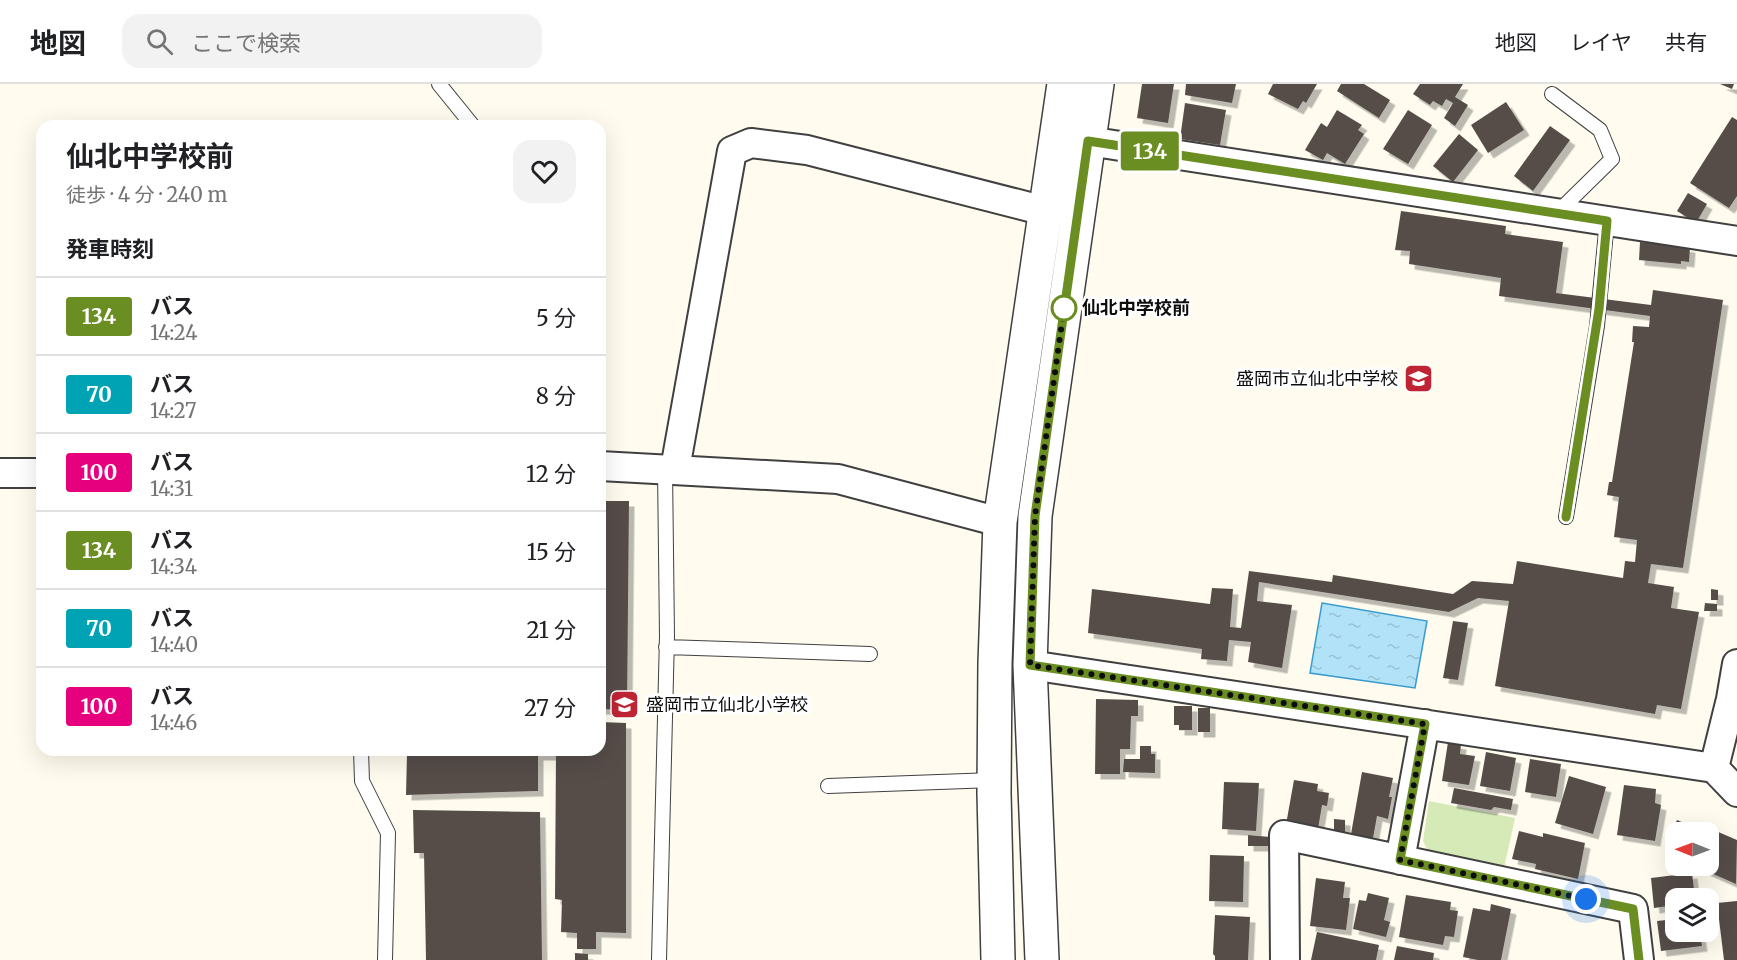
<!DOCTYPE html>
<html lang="ja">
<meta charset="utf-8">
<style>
:root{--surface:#fff;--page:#f2f2f2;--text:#202124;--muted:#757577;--line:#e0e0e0}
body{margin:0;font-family:Merriweather,"Noto Sans JP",serif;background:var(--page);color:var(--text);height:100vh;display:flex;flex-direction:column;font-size:22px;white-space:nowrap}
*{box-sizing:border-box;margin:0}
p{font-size:20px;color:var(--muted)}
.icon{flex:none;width:33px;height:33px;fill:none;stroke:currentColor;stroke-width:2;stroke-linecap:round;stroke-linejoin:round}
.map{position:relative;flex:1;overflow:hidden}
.sheet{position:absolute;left:36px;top:36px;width:570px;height:636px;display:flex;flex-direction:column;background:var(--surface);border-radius:18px;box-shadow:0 6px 24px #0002}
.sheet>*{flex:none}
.badge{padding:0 12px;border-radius:4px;font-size:21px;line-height:39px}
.needle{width:39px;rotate:271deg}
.buttons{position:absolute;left:1665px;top:738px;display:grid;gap:12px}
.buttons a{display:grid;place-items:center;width:54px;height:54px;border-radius:12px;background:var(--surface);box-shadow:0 6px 24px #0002;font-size:30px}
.you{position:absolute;width:30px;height:30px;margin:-15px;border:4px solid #fff;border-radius:50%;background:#1a73e8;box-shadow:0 0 0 9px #1a73e833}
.map>.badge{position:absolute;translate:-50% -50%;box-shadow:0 0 0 3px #fff}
h2{padding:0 30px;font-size:22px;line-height:54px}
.round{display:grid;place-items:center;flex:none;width:63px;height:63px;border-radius:18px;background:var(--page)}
.head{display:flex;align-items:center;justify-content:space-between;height:102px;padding:0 30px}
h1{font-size:28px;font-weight:700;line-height:45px}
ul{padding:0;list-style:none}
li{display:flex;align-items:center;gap:18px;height:78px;padding:0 30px;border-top:2px solid var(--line)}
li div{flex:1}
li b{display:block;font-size:22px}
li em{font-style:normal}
li .badge{min-width:66px;font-weight:700;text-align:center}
header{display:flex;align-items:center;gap:36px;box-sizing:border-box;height:84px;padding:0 30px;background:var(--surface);border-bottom:2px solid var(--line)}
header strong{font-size:28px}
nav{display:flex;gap:33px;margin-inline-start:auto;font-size:21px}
.search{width:420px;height:54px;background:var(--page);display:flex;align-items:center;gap:15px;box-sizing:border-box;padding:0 21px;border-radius:18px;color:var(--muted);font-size:22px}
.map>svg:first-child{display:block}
</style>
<header>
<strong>地図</strong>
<div class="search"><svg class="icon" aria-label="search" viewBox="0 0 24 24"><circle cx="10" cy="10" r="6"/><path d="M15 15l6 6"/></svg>ここで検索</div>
<nav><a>地図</a><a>レイヤ</a><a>共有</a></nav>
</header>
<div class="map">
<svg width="1737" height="876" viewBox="0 0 1737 876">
<defs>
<pattern id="water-ripples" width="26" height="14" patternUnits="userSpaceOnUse" patternTransform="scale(1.5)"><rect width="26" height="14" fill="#b2e2f7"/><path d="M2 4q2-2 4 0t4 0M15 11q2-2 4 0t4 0" fill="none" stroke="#98c1d3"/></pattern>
<filter id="shadow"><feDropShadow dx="5.5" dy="5.5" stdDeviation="0" flood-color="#0004"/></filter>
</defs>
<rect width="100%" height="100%" fill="#fffbee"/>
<path fill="#d5eab7" d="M1429,717L1515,734L1504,784L1429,769L1423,757Z"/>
<path fill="url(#water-ripples)" stroke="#389ccf" stroke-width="1.5" d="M1322,519L1427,537L1415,604L1310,589Z"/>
<path fill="#564e4a" filter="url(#shadow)" d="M1142,0H1174L1168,39L1137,34Z
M1186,0H1236L1232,19L1185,11Z
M1273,0H1317L1306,19L1303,17L1298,25L1268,10Z
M1341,0H1364L1390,16L1379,34L1337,7Z
M1420,0H1463L1455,13L1468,21L1455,42L1444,34L1453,19L1446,15L1442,22L1433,17L1430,21L1413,10Z
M1720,0H1734L1732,5Z
M1506,18L1524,46L1488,69L1471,41Z
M1185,19L1226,26L1220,61L1180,55Z
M1337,26L1362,41L1358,46L1364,50L1345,80L1327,69L1323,76L1305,66L1321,39L1327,43Z
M1408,26L1432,41L1408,80L1383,65Z
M1732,33L1737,36V112L1729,124L1690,99Z
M1550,42L1570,56L1533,107L1514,92Z
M1459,50L1478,66L1453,98L1433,82Z
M1688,109L1707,120L1696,139L1677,127Z
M1401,127L1506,142L1505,150L1563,158L1556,209L1651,221L1653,206L1723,216L1683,484L1651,480L1648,499L1674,503L1671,524L1699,528L1681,625L1657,621L1655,630L1495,602L1509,517L1478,514L1449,528L1259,498L1257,517L1292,521L1282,584L1248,578L1251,558L1229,556L1227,577L1201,575L1202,565L1088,549L1092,505L1210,520L1212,504L1233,505L1230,543L1241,544L1249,487L1332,498L1333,491L1453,510L1472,497L1513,500L1517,477L1623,494L1625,477L1635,478L1637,456L1614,453L1619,413L1607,411L1609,398H1612L1634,258H1632L1633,242L1649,243L1650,232L1499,212L1501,194L1409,180L1410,167L1395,166Z
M1640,158L1690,163L1689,178L1681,177V180L1639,176Z
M600,417H629L627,626L600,625Z
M1711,505L1718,506V516H1711Z
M1705,519L1717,520V527H1704Z
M1453,537L1468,539L1458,596L1443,594Z
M1096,615L1138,616V632H1131L1130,665H1120V690H1095Z
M1174,622H1192V646H1179V641H1174Z
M1198,624H1210V648H1198Z
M600,638L626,639V849L596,848V865H577V849L561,848L562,816L555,815L556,666H600Z
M1448,658L1461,660L1460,670L1475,672L1469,701L1442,697Z
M1140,662H1151V670H1155V689L1123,688L1124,675H1140Z
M412,666H554V671H538V707L406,711L407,669L412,670Z
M1486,668L1516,674L1510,707L1480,702Z
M1530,675L1561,680L1556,713L1525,708Z
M1362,688L1393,694L1389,713H1392L1388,735L1377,732L1373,754L1351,750Z
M1569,692L1606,703L1593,750L1555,739Z
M1294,696L1318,700L1317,707L1329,709L1327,722L1322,721L1317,751L1285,746Z
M1224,698L1259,699L1256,747L1222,745Z
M1624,701L1656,705L1655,719L1661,721L1655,757L1617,751Z
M1454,704L1513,715L1511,726L1494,723L1491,726L1451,719Z
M413,726L540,728L542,876H426L424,769H414Z
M1334,735L1345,736V750H1334Z
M1677,736L1693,743L1695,738L1737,756L1736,800L1695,782H1708V748H1676V768L1665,764Z
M1519,747L1543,753V749L1585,759L1578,795L1535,785L1536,780L1512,775Z
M1248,751L1270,753L1269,762H1248Z
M1210,771L1244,772L1243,818L1209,817Z
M1692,789L1695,814H1676V821L1654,824L1651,794Z
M1316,794L1345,798L1343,814H1350L1346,846L1310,842Z
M1368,809L1389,814L1384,836L1390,838L1386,853L1353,845L1359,816L1366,817Z
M1406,811L1451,818L1450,826L1458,827L1454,853L1445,852L1443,861L1399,853Z
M1737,817V876H1724L1717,819Z
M1491,820L1511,825L1501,876H1478L1463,873L1473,824L1490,827Z
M1215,831L1250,833L1248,876H1215V872L1213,870Z
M1676,835V848H1700L1702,862L1661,867L1657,837Z
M1317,848L1379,861L1376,876H1311Z
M1397,862L1434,869L1433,876H1394Z
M575,869L588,870V876H575Z"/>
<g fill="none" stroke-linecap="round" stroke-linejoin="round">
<defs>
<path id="service" d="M439,0L473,42
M1552,10L1600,46L1612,75L1557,129
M1566,433L1597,242L1607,137
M666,563L870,570
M361,666L362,697L388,749L385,876
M828,702L994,696
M659,876L667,552L665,384"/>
<path id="minor" d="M1088,57L1737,157
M600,382L838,395L1000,438
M675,385L732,67L751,59L807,66L1045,127
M0,389H42
M1030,581L1714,684L1737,708
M1714,684L1731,615L1737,580
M1400,776L1425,640
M1285,876L1284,751L1633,825L1639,876"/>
<path id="tertiary" d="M998,876L994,709L995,579L1000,438L1064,0
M1042,876L1030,581L1035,432L1097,0"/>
</defs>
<use href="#service" stroke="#404040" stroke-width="16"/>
<use href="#minor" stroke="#404040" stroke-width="32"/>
<use href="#tertiary" stroke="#404040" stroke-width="36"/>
<use href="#service" stroke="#fff" stroke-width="14"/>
<use href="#minor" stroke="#fff" stroke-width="28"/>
<use href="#tertiary" stroke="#fff" stroke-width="33"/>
</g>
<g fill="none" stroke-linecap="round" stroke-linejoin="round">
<defs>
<path id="line" d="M1566,433L1599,225L1607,137L1088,57L1035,432L1030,581L1425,640L1400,776L1633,825L1639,876"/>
</defs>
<use href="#line" stroke="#fff" stroke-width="14"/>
<use href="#line" stroke="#6b8e23" stroke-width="9"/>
<path stroke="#0d0d0d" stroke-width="6" stroke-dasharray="0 10.8" d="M1064,224L1035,432L1030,581L1425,640L1400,776L1586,815"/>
</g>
<defs>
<symbol id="school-square" viewBox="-11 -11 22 22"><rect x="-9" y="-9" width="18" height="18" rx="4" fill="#bf2435" stroke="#fff"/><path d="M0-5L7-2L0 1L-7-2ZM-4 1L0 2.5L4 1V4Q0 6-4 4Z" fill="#fff"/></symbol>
</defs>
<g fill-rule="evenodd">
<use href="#school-square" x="1402" y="278" width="33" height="33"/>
<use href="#school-square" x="608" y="604" width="33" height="33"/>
</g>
<circle fill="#fff" stroke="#6b8e23" stroke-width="3" cx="1064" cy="224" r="12"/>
<g text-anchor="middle" stroke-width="6" stroke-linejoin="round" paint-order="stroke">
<g font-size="18" font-weight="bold" fill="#0d0d0d" stroke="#fff" text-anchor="start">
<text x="1082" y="230">仙北中学校前</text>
</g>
<g font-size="18" fill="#0d0d0d" stroke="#fff" text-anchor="end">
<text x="1398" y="301">盛岡市立仙北中学校</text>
<text x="646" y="627" text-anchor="start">盛岡市立仙北小学校</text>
</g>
</g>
</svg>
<div class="buttons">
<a><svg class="needle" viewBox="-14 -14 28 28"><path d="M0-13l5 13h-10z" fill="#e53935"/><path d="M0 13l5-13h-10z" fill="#757577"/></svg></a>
<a><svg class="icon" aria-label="layers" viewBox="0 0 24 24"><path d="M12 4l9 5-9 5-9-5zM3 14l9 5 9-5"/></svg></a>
</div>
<div class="you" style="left:1586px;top:815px"></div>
<b class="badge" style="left:1150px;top:67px;background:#6b8e23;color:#fff">134</b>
<section class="sheet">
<div class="head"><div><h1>仙北中学校前</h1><p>徒歩 · 4 分 · 240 m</p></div><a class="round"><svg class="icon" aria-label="heart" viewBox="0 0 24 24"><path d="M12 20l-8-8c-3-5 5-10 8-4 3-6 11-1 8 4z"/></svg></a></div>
<h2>発車時刻</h2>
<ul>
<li><span class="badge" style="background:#6b8e23;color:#fff">134</span><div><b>バス</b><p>14:24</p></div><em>5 分</em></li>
<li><span class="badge" style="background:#00a3b4;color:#fff">70</span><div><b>バス</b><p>14:27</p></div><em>8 分</em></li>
<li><span class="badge" style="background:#e6007e;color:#fff">100</span><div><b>バス</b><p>14:31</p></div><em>12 分</em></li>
<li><span class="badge" style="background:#6b8e23;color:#fff">134</span><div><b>バス</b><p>14:34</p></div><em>15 分</em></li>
<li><span class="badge" style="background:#00a3b4;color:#fff">70</span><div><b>バス</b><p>14:40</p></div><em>21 分</em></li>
<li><span class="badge" style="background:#e6007e;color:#fff">100</span><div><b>バス</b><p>14:46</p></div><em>27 分</em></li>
</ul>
</section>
</div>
